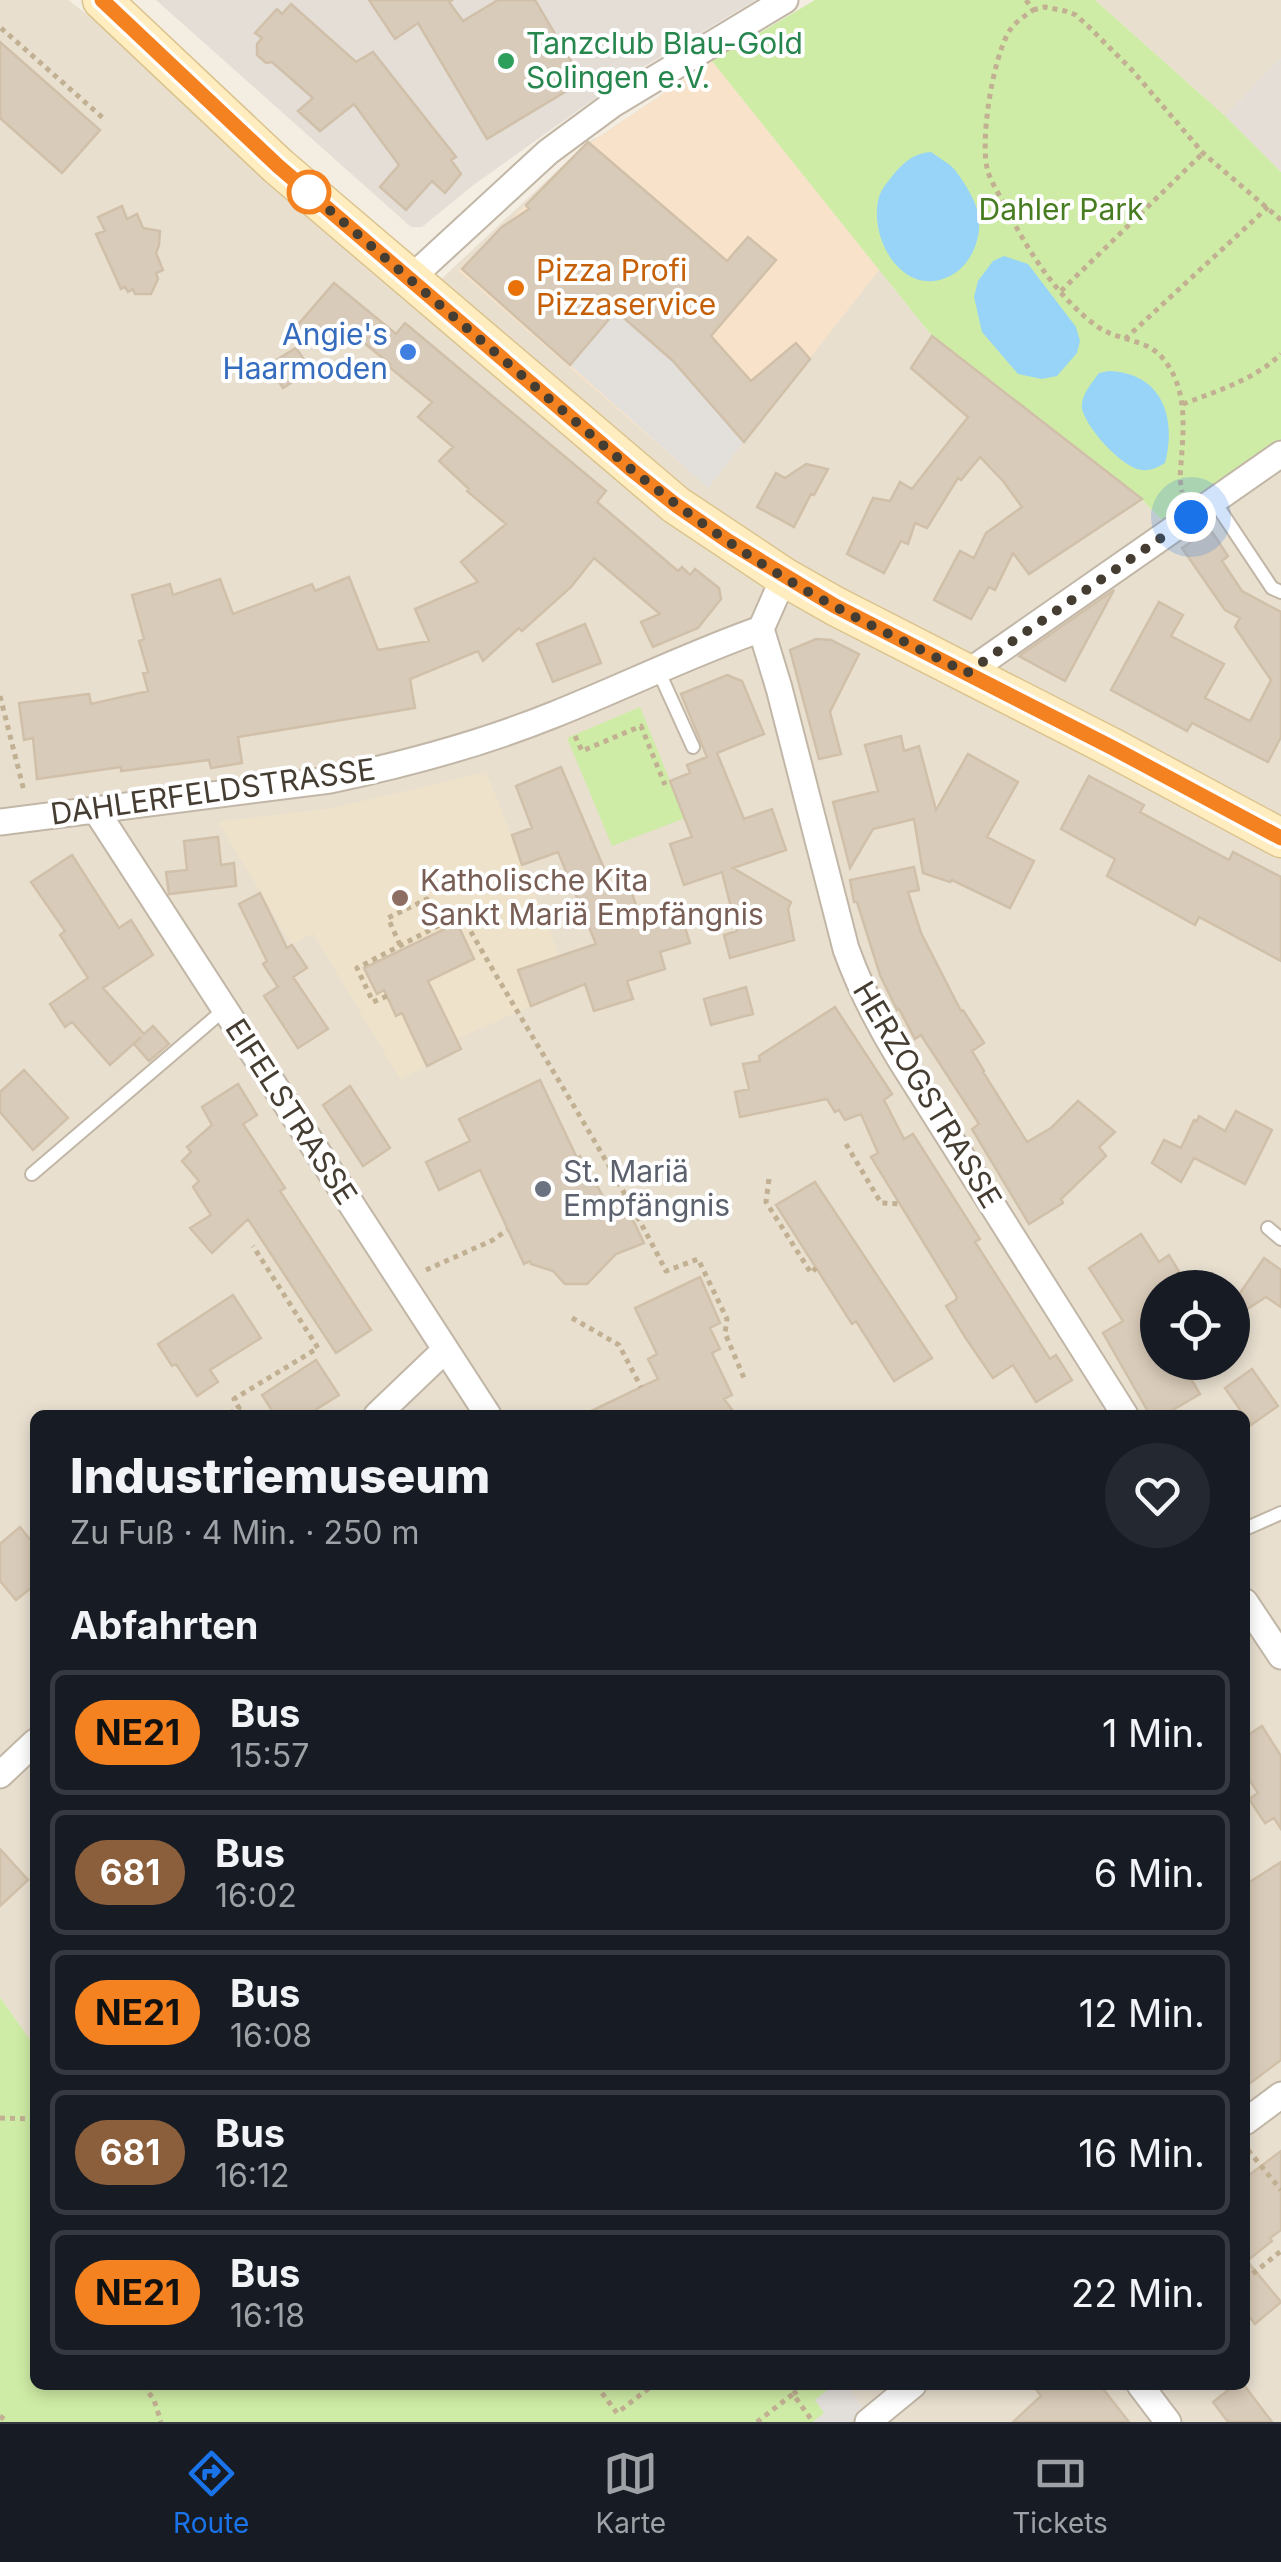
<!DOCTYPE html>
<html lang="de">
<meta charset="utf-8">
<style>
:root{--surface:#171b24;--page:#242831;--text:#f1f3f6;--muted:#9ea1a6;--line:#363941;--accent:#1a73e8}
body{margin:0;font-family:Inter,sans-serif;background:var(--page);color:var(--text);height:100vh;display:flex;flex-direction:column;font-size:38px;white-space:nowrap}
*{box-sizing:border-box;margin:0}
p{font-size:32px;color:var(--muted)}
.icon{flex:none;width:55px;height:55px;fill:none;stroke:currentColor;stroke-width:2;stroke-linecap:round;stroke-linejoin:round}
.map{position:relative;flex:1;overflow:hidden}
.side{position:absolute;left:30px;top:1410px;width:1220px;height:980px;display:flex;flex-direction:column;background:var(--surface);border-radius:15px;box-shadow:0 5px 15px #0003}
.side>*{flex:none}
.badge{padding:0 20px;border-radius:32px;font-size:35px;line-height:65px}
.fabs{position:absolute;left:1140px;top:1270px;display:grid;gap:20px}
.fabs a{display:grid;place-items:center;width:110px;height:110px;border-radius:50%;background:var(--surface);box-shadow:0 5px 15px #0003;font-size:50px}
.you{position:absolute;width:50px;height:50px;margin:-25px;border:8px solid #fff;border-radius:50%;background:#1a73e8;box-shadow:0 0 0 15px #1a73e833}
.map>.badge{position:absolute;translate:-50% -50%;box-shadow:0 0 0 5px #fff}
h2{padding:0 40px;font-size:38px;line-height:90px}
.round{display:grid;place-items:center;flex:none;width:105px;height:105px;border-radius:52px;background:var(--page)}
.overview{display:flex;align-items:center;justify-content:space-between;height:170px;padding:0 40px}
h1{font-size:48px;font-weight:800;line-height:75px}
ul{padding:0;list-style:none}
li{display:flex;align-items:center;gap:30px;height:125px;margin:0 20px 15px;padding:0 20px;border:5px solid var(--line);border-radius:15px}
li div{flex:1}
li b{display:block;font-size:38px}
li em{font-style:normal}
li .badge{min-width:110px;font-weight:700;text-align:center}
.tabs{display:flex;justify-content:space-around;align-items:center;height:140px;border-top:2px solid var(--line);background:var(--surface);font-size:28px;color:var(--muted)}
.tabs a{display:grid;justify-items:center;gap:5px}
.tabs .current{color:var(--accent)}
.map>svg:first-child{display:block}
</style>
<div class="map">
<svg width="1281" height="2422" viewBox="0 0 1281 2422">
<rect width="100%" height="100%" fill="#f3ede2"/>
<path fill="#e8dfcf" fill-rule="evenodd" d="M0,0H68L437,283L588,142L600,136L712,61L932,336L1141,499L1163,522L1281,439V2422H382L356,2385H1245V1415H35V2047L0,1997ZM1158,1288H1232V1362H1158Z
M1095,0H1281V57L1225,116Z"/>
<path fill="#f8e3ca" d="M712,61L879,270L708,488L458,270L593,141Z"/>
<path fill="#e4ded7" d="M156,0H756L618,82L472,186L422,227H411Z
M1281,57V172L1225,116Z"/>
<path fill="#eee2ca" d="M486,772L560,956L518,970L531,1006L457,1039L461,1049L400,1079L313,933L292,945L218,822L333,808Z"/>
<path fill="#cfeca6" d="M815,0H1095L1225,116L1281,172V439L1164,522L1141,499L932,336L712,61Z
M640,707L685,818L612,846L567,738Z
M0,1997L35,2047V2385H834L815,2400L825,2413L813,2422H0Z"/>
<path fill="#e3dfdb" d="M616,311L673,361L744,442L708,488L570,365Z
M834,2385H847L865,2410L850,2422H813L824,2413L815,2400Z"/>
<path fill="#97d4f7" d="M931,152C939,158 949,163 955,170C965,183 977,202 979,218C981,241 970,266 950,276C904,299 870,241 878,201C880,190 887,183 893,175C904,162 914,153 931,152Z
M1004,256L1028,264L1076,327L1080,341L1077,353L1057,376L1042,379L1018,374L982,332L974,297L978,281L993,261Z
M1109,371C1162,373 1177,417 1165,463C1158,467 1151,471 1142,470C1122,468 1087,429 1082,409C1080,396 1092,383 1099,373Z"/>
<path fill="#d9cbb9" stroke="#d1c0a9" stroke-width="2.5" d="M369,0H453L449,2L463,21L498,0H535L583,81L487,139L418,23L395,39Z
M291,4L356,62L373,52L456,157L451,160L461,174L445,193L432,181L406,210L380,187L399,165L354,104L320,131L298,111L313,98L272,62L266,63L257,55V44L262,38L255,33L277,9L282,14Z
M0,42L100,130L62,173L0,118Z
M588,142L727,261L748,237L776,260L711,336L751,381L796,343L810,359L744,442L673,361L616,311L570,365L462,269L502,227L529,209L526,205Z
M122,206L127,219L137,214L143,228L160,231L159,245L156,253L163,270L156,273L158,279L151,294H135L133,289L128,292L125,287L121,289L96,234L105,231L98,217Z
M334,283L396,334L405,323L606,491L597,502L678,571L682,567L690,575L695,569L719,588L721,599L698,628L653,647L641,622L660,614L594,558L571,587L522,631L519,628L483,661L478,651L410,679L415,708L238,737L242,763L211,768L209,760L121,771V767L37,779L33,738L24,740L19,703L89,694L91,704L148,691L143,673L148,672L139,641L144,639L132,595L170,584L173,595L220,579L233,614L312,584L315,591L349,577L378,650L429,641L415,609L478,582L461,562L506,524L467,491L469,489L439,461L453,447L418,417L432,402L388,366L390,364L353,334L324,352L296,327Z
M932,336L1142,499L1029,574L1013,553L995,590L989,587L971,619L934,600L960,551L974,558L986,533L1022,507L1003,481L980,457L961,480L958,478L927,528L915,523L908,544L901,541L884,573L847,554L873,498L890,501L900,482L912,489L968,417L911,368Z
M296,348L311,370L283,388L268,365Z
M806,464L828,469L814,495L811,494L794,527L757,507L776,473L785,478Z
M1210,529L1228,556L1222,561L1242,591L1281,612V737L1268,762L1192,723L1187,731L1111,690L1159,602L1183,615L1171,636L1224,664L1205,698L1250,721L1271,680L1235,627L1240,618L1225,610L1182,548Z
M1114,590L1065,681L1019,656Z
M585,624L601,663L553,682L537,644Z
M816,639L831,640L859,654L830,712L841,754L819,759L790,650Z
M727,675L742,681L764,734L717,753L744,819L772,809L786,850L733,868L791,902L788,909L794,940L730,958L724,935L737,931L722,872L684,885L670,844L692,837L670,781L690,773L687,765L707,757L681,694Z
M901,736L904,751L919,746L936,810L968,754L1018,782L987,837L1034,861L1010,908L952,880L950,882L923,873L914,819L873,829L850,868L833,802L878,791L865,745Z
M561,767L614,892L629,885L644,928L681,915L690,943L660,952L665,969L627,981L633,999L594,1011L585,984L531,1006L518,970L596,944L558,852L522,865L512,835L532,828L516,786Z
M1089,776L1144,805L1140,812L1229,860L1233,852L1281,877V961L1199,917L1195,925L1107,876L1115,859L1061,829Z
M218,837L221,865L234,863L236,886L169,894L166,872L187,870L184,841Z
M72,855L119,928L131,920L153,955L103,988L144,1034L153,1026L169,1044L149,1061L134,1044L141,1037L110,1065L72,1022L65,1027L50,1004L88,978L60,935L65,931L31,882Z
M914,867L919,890L908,892L921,933L961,1011L963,1010L984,1043L972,1051L984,1071L983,1072L1027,1142L1051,1128L1078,1101L1115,1132L1099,1147L1106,1156L1061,1199L1063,1203L1029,1224L972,1129L979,1124L921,1035L915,1039L899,1009L897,1010L880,975L857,902H854L850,880Z
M260,893L287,948L292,945L307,968L293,977L328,1029L298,1048L264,996L279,986L278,987L263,964L267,961L239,904Z
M457,923L474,959L428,981L461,1049L427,1066L402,1013L396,1016L384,990L377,994L364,968Z
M746,987L753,1014L711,1025L704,999Z
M835,1007L892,1094L884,1100L904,1139L913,1134L980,1239L975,1242L1050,1359L1056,1355L1072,1380L1036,1402L1013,1365L993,1378L965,1337L946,1306L956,1300L957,1297L871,1157L878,1153L861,1114L845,1120L839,1110L835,1112L827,1099L740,1117L735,1092L749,1089L743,1064L760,1061L759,1056Z
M24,1070L68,1118L33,1150L0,1112V1092Z
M540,1080L577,1158L580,1156L608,1205L629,1212L644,1243L616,1254L587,1284H565L553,1271L531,1264L530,1261L524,1264L480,1170L439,1190L426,1162L470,1141L459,1119Z
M238,1084L257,1115L243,1124L285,1188L280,1191L371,1330L336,1353L248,1219L212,1253L190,1228L211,1215L193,1187L199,1181L182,1161L191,1152L187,1147L212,1125L202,1107Z
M350,1086L390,1148L363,1166L323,1105Z
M1236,1111L1272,1130L1245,1184L1194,1158L1181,1182L1152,1163L1164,1140L1181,1148L1194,1120L1197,1121L1199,1116L1225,1131Z
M815,1182L932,1358L894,1381L856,1321L852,1324L776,1205Z
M1141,1234L1159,1262L1169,1255L1189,1288H1158V1362H1181L1200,1394L1164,1415H1150L1103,1333L1123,1321L1089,1268Z
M1264,1258L1281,1270V1307L1266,1297L1232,1319V1305Z
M700,1277L720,1323L710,1328L720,1349L712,1353L732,1395L724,1399L736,1415H583L658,1379L648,1359L657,1354L635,1308Z
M233,1295L261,1338L210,1370L218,1382L197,1396L176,1364L172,1366L158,1344Z
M316,1360L339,1395L307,1415H275L262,1395Z
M1252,1369L1278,1406L1251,1425L1225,1388Z
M20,1527L35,1546V1585L16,1600L0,1581V1544Z
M1262,1726L1281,1756V1829L1274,1818L1265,1823L1249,1799L1258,1793L1245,1773V1737Z
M0,1849L28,1880L0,1906Z
M1281,1862V2060L1245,2087V1885Z
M1281,2151V2230L1270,2238L1272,2241L1247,2261L1281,2302L1255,2324L1245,2311V2178Z
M1033,2385H1100L1129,2422H1013L1041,2396Z
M1235,2385H1244L1272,2422H1228L1213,2402Z"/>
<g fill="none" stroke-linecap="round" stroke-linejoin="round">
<defs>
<path id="lane" d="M1214,501L1272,588L1281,592
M658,670L693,747
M32,1174L225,1009
M1268,1228L1281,1239
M1245,1529L1281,1513"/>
<path id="street" d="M410,279L548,152L613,104L785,0
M784,577L761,629L779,688L846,949C860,988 878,1023 900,1059L1125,1415
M967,673L1281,454
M95,809L488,1415
M0,822L330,780C407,764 481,744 553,715C623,687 690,654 761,629
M377,1415L445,1350
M1245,1602L1281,1656
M0,1775L35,1742
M1245,2122L1281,2095
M1140,2385L1168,2422
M868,2422L913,2385"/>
<path id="secondary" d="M102,0L278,166L676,505L784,577L835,606L1113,748L1281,838"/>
</defs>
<use href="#lane" stroke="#c2b7a7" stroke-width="16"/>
<use href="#street" stroke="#c2b7a7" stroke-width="29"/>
<use href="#secondary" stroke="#dbc38e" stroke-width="41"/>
<path stroke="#c2b093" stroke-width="5" stroke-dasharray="5 5" stroke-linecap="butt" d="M1026,0L1033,10C1025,16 1015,22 1010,30C993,56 979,142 988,172C991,181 997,191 1002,200C1025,246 1055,296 1098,327C1120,342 1148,338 1165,361C1191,395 1182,439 1180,479L1182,492
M1033,10L1045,7L1065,11L1076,15L1088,26L1132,70L1203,153L1281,220
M1,28L103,118
M1061,291L1203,153
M1125,339L1268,207
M1183,404C1217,391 1254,380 1281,354
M0,696L24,791
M575,736L582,751L641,726L665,785
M400,945L388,918L427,899L439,925
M387,996L373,1002L357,968L461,914C528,1034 604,1149 666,1271L698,1259L727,1319L725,1333L744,1378
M846,1144L881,1203L900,1204
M769,1179L766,1202L811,1273L816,1268
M426,1270L493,1240L507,1230
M572,1318L619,1345L641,1387
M233,1415L232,1412L239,1408L234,1399L318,1348L253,1246
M0,2118L35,2119
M1248,2150L1281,2190
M1245,2280L1281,2251
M143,2385L154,2400L161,2422
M596,2385L617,2413L653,2385
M801,2385L803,2387L793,2394L813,2422
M0,2416L7,2422
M757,2422L793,2394"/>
<use href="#lane" stroke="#fff" stroke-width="12"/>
<use href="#street" stroke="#fff" stroke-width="25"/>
<use href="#secondary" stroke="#ffedc0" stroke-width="38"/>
</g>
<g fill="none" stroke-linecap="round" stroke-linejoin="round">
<defs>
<path id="line" d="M102,0L278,166L632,470L676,505L728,541L835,606L1113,748L1281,838"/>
</defs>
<use href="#line" stroke="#fff" stroke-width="22"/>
<use href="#line" stroke="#f58220" stroke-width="15"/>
<path stroke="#453d32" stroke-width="10" stroke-dasharray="0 18" d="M309,192L299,184L632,470C696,521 764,569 836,607C879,630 924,651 967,673L1191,517"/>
</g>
<circle fill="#2e9e5b" stroke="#fff" stroke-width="4" cx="506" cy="61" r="10"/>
<circle fill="#fff" stroke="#f58220" stroke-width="5" cx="309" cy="192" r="20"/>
<circle fill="#e8710a" stroke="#fff" stroke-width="4" cx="516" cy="288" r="10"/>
<circle fill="#3f7fe0" stroke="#fff" stroke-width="4" cx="408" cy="352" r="10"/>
<circle fill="#8d6e63" stroke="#fff" stroke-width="4" cx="400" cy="898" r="10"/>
<circle fill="#6b7280" stroke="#fff" stroke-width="4" cx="543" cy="1189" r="10"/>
<g text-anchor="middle" stroke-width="8" stroke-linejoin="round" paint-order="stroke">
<g font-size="30" fill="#27864d" stroke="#fff" text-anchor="start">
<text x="526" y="54">Tanzclub Blau-Gold<tspan x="526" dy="34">Solingen e.V.</tspan></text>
</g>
<g font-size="30" fill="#477c20" stroke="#fff">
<text x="1061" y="220">Dahler Park</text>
</g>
<g font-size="30" fill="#c56008" stroke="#fff" text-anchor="start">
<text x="536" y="281">Pizza Profi<tspan x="536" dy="34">Pizzaservice</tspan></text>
</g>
<g font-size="30" fill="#366cbe" stroke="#fff" text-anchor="end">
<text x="388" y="345">Angie's<tspan x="388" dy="34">Haarmoden</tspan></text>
</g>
<g font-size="30" fill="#453d32" stroke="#fff">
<text transform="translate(213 792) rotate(-8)" y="10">DAHLERFELDSTRASSE</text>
<text transform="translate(927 1095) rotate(59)" y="10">HERZOGSTRASSE</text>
<text transform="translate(291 1112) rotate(57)" y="10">EIFELSTRASSE</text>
</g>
<g font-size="30" fill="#785e54" stroke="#fff" text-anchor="start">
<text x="420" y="891">Katholische Kita<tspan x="420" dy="34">Sankt Mariä Empfängnis</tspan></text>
</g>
<g font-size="30" fill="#5b616d" stroke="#fff" text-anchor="start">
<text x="563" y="1182">St. Mariä<tspan x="563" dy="34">Empfängnis</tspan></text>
</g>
</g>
</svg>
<div class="fabs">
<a><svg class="icon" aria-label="locate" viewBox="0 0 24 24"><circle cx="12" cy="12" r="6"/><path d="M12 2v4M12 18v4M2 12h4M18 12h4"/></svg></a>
</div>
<div class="you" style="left:1191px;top:517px"></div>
<section class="side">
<div class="overview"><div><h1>Industriemuseum</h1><p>Zu Fuß · 4 Min. · 250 m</p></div><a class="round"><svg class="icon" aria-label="heart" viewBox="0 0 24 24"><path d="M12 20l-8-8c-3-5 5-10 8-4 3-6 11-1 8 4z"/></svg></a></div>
<h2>Abfahrten</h2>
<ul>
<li><span class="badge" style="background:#f58220;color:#111">NE21</span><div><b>Bus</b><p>15:57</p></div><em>1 Min.</em></li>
<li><span class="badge" style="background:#8b5e3c;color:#fff">681</span><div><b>Bus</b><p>16:02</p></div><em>6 Min.</em></li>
<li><span class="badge" style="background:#f58220;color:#111">NE21</span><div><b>Bus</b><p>16:08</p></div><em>12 Min.</em></li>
<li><span class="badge" style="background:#8b5e3c;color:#fff">681</span><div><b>Bus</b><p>16:12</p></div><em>16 Min.</em></li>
<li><span class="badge" style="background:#f58220;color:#111">NE21</span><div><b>Bus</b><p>16:18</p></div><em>22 Min.</em></li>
</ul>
</section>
</div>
<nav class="tabs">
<a class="current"><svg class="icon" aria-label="directions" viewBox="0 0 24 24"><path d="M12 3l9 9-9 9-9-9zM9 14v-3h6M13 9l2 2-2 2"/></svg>Route</a>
<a><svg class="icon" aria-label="map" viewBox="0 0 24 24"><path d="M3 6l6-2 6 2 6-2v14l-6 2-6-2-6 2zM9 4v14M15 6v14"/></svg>Karte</a>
<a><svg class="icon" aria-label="tickets" viewBox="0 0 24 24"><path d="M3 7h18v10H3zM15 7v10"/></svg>Tickets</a>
</nav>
